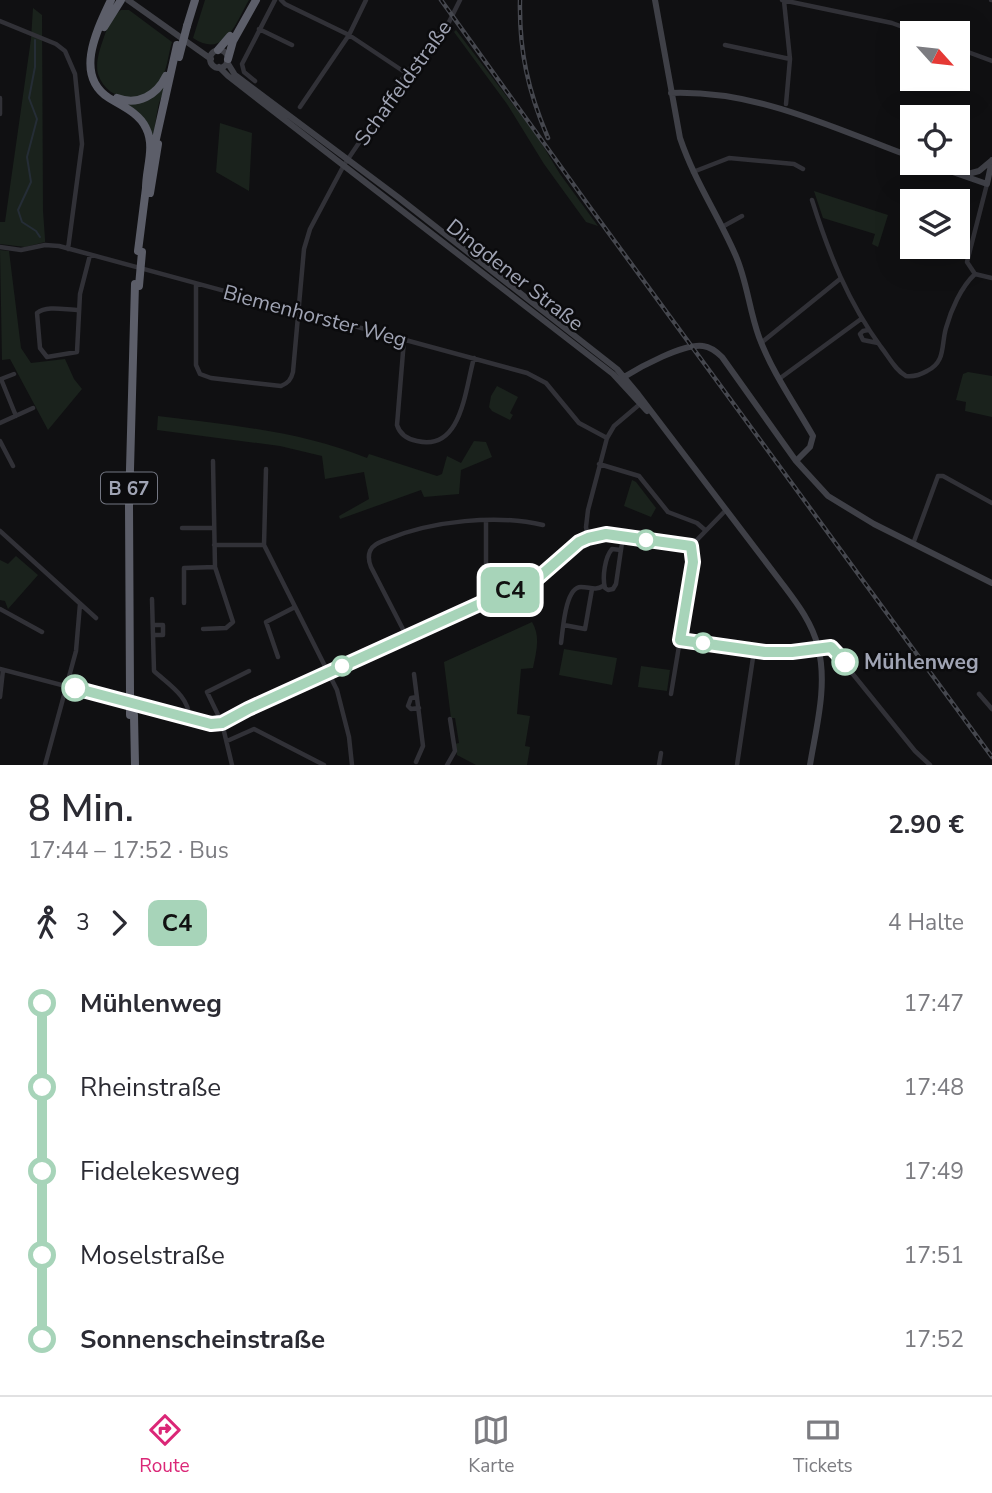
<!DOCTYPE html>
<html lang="de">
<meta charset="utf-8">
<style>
:root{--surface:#fff;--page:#f2f2f3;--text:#2b2b33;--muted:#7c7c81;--line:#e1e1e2;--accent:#db2777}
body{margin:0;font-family:"Nunito Sans",sans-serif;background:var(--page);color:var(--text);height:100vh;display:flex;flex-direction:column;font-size:26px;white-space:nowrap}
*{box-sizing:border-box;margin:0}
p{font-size:23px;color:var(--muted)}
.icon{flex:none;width:38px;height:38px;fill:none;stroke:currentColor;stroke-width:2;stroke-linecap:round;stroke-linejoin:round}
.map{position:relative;height:765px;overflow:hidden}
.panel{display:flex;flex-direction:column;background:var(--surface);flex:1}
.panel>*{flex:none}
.badge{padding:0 14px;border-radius:10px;font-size:24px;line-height:46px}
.needle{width:46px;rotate:117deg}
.fabs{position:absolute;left:900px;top:21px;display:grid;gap:14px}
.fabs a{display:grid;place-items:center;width:70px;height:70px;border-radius:0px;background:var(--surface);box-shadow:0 7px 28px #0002;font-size:35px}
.map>.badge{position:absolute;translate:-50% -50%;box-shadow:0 0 0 4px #fff}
.legs{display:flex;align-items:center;gap:10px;height:77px;padding:0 28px;font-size:23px}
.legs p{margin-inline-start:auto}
.overview{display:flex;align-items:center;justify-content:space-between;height:119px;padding:0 28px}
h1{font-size:38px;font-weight:600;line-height:52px}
ul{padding:0 28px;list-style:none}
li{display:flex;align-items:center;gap:24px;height:84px;font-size:26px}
li i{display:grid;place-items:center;width:10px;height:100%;margin:0 9px;background:currentColor}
li i::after{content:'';width:18px;height:18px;margin:-9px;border:5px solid;border-radius:50%;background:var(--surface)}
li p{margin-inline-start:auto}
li:first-child i{background:linear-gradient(#0000 50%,currentColor 0)}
li:last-child i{background:linear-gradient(currentColor 50%,#0000 0)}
.tabs{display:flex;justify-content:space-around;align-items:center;height:98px;border-top:2px solid var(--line);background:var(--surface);font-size:19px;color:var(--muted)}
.tabs a{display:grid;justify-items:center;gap:4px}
.tabs .selected{color:var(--accent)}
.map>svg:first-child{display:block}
</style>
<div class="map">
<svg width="992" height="765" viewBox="0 0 992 765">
<rect width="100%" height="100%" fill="#101012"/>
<path fill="#1a221c" d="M205,0H249C235,24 225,59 193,38Z
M33,8L42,15L43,211L45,239V242L25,247L0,244V222H5L31,39Z
M121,10H129L172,42C168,55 167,73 159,83C142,105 107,102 98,74C95,62 100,49 104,37C107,28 113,16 121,10Z
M456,30L537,136L560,174L598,226L586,222L544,164L507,104L454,32Z
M164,85C165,94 159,99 158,108C155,120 155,132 154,143L125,103Z
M220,123L252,133L249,191L216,172Z
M814,191L888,215L878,247L872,244L875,234L823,218Z
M0,250L9,251L21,348L31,363L65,359L74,379L82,389L48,430L10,359L2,360Z
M968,372L992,376V417L965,411L966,402L956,400L963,374Z
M497,386L518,397L510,413L513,415L510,420L492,411L489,407L491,396Z
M158,416C229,425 300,431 367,458L369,454L437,476L442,474L447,456L461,463L474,441L486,442L492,457L461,470L459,494L424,497L421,490L340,519L339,516L369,499L364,472L325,479L322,456L280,446L157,430Z
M632,480L636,482L656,508L651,517L624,506Z
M16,556L38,575L8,609L5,601L0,600V560L8,564Z
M532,622C541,637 536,652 533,668L521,669L517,714L530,716L525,746L530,747L527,765H476L457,755L455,744L459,743L455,718H451L444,662Z
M564,649L617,658L612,685L559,675Z
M641,666L670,670L667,691L638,687Z"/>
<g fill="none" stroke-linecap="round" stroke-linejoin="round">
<path stroke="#252d36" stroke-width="2" d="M35,40V67L29,98L37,119L27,157L31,182L18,210L22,222L36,231L40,237"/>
<path stroke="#313137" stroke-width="4.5" d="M281,0L285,4L349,35L406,73
M782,0L892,23L919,33
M991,0H992
M784,1L790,59L786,104
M0,21L56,44L65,51L75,74L82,144L68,249
M259,29L292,45
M725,45L790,59
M957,48L992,61
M255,81L244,72L242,64L275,0
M0,98V114
M300,107L349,35L366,0
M693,172L729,158L794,164L803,169
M987,184L967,262L975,274L992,278
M812,200C829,254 848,302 881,347C889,357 895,370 906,376C914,377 920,375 927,371C946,362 941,345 946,328C951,310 961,287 975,274
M722,227L742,216
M0,247L21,250L45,245L59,246L527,373L546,383L579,423L607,438
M196,285V365L200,374L211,378L281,386C288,383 291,380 293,372L304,249L310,229L344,165L406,73L449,22L460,0
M79,310C66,310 47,305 37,313L40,348L47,357L77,352L80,294L90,255
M868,330L863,331L860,334L863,340L878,343
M404,340L397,425C400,435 407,439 417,441C462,452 465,389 474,358
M761,343L840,279
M1,379L16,416
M1,379L14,374
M779,379L861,319
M0,423L33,408
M0,441L13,466
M599,464L639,476L668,512L697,523L705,530
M266,469L264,545L337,690L349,737L352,765
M486,521V565L496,597
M182,528H214
M0,531L96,618
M588,538L586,527L588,510L607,438L614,426L640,404
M913,544L938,476H943L992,503
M214,545H264
M691,546L726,510
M621,550L612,549C605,557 602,577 605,588L608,590L613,589L616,584L623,536
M152,599L154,671C168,684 190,697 189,718
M184,603V568L215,567
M0,609L42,632
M153,625H163V635H153
M564,625L585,629L592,589
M203,629L226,628L233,622L215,567L213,461
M407,637L371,567C369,562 368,556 370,551C373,544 381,542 388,539C432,521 497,514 543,525
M680,640L765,652H792L831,647L915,751L930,765
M561,643C563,630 565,587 581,587C590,587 595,591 603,586
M278,657L266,622L295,607
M0,669L211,724L222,723L239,713L539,577C554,567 566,550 581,541C614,521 656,550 691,546
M414,674L423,746L416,762
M671,694L693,562L691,546
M979,694L992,709
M0,697L3,670
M417,697L411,698L408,706L411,709L419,708
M227,741L254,729L324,765
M45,765L76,651L80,604
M232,765L222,723L207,692L249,671
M447,765L455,751L450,719
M659,765L661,753
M737,765L754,651"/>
<path stroke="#3f4047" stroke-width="6" d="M128,0L211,59
M655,0L680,138C695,182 717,213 735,254C747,280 749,310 759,337C772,372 794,403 813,436L810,447L796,461
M210 59a9 9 0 1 1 18 0a9 9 0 1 1-18 0Z
M227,62L235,75L399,198L617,369L638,394L781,582C796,602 812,622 818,647C828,685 816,728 810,765
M219,67L228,76L613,374L647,411
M671,93C758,90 833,128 912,157
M927,163L987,184L992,160
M964,175L979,171L991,161
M624,377C640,367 684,343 703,346C711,347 717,352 722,357L796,461L828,496L874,524L992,583"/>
<path stroke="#5c5e69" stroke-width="8" d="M111,0C98,28 73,75 109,98C122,106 139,113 146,128C156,148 145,170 146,191
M187,26L195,0
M104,27L121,0
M218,50L230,36
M228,59L233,41L256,0
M117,98C138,106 157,95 166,76
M154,148L177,45
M150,193L158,144
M138,251L146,188
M130,692L129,506L135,284
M134,715L135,765"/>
<defs>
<path id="rail" d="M441,0L589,206L992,757
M520,0C519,51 528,91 548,138"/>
</defs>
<use href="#rail" stroke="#45474e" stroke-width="4.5"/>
<use href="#rail" stroke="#0b0b0d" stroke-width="2" stroke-dasharray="5" stroke-linecap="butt"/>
<path stroke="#5c5e69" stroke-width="8" d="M179,57L187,26
M139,286L142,252
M130,692V715"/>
</g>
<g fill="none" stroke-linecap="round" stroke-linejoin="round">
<defs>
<path id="line-1" d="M75,688L211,724L222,723L248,709L539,577L579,542L588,538L606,534L691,546L693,562L680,640L765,652H792L831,647L845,662"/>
</defs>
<use href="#line-1" stroke="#fff" stroke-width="16"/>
<use href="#line-1" stroke="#a7d4b9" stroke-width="10"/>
</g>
<g fill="#fff" stroke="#a7d4b9" stroke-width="3.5">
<circle cx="646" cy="540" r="9"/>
<circle cx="703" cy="643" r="9"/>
<circle cx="845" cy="662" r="12"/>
<circle cx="342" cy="666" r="9"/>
<circle cx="75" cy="688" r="12"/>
</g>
<g text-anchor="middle" stroke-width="5" stroke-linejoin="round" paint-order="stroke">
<rect fill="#0b0b0d" stroke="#737682" stroke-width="2" x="101" y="472.5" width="56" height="31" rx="5"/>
<g font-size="19" font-weight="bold" fill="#a0a4b4">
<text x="129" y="495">B 67</text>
</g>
<g font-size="21" fill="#a0a4b4" stroke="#0b0b0d">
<text transform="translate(403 83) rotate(-54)" y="7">Schaffeldstraße</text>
<text transform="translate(515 275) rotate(38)" y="7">Dingdener Straße</text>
<text transform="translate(315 316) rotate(15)" y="7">Biemenhorster Weg</text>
</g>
<g font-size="21" font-weight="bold" fill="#a0a4b4" stroke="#0b0b0d" text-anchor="start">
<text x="864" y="669">Mühlenweg</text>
</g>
</g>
</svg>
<div class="fabs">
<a><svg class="needle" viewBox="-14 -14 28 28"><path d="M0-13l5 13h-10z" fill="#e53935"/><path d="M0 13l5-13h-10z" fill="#7c7c81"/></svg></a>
<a><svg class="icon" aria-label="locate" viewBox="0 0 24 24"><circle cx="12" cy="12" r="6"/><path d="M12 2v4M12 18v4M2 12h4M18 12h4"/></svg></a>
<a><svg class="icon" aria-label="layers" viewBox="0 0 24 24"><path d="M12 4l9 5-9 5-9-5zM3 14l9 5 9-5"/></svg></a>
</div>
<b class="badge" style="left:510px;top:590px;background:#a7d4b9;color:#111">C4</b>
</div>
<section class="panel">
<div class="overview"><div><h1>8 Min.</h1><p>17:44 – 17:52 · Bus</p></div><b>2.90 €</b></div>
<div class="legs"><svg class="icon" aria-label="walk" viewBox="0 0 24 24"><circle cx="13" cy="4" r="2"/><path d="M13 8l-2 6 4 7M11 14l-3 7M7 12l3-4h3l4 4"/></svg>3<svg class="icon" aria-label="forward" viewBox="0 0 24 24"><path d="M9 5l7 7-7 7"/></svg><b class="badge" style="background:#a7d4b9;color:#111">C4</b><p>4 Halte</p></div>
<ul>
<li><i style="color:#a7d4b9"></i><b>Mühlenweg</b><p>17:47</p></li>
<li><i style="color:#a7d4b9"></i><span>Rheinstraße</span><p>17:48</p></li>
<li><i style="color:#a7d4b9"></i><span>Fidelekesweg</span><p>17:49</p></li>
<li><i style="color:#a7d4b9"></i><span>Moselstraße</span><p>17:51</p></li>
<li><i style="color:#a7d4b9"></i><b>Sonnenscheinstraße</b><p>17:52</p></li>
</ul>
</section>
<nav class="tabs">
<a class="selected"><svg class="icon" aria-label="directions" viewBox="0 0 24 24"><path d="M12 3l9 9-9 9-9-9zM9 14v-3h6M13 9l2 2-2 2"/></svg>Route</a>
<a><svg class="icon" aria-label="map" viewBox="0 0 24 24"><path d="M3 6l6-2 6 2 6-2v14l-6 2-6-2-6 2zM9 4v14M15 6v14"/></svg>Karte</a>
<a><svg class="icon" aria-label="tickets" viewBox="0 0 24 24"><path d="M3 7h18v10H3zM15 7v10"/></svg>Tickets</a>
</nav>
